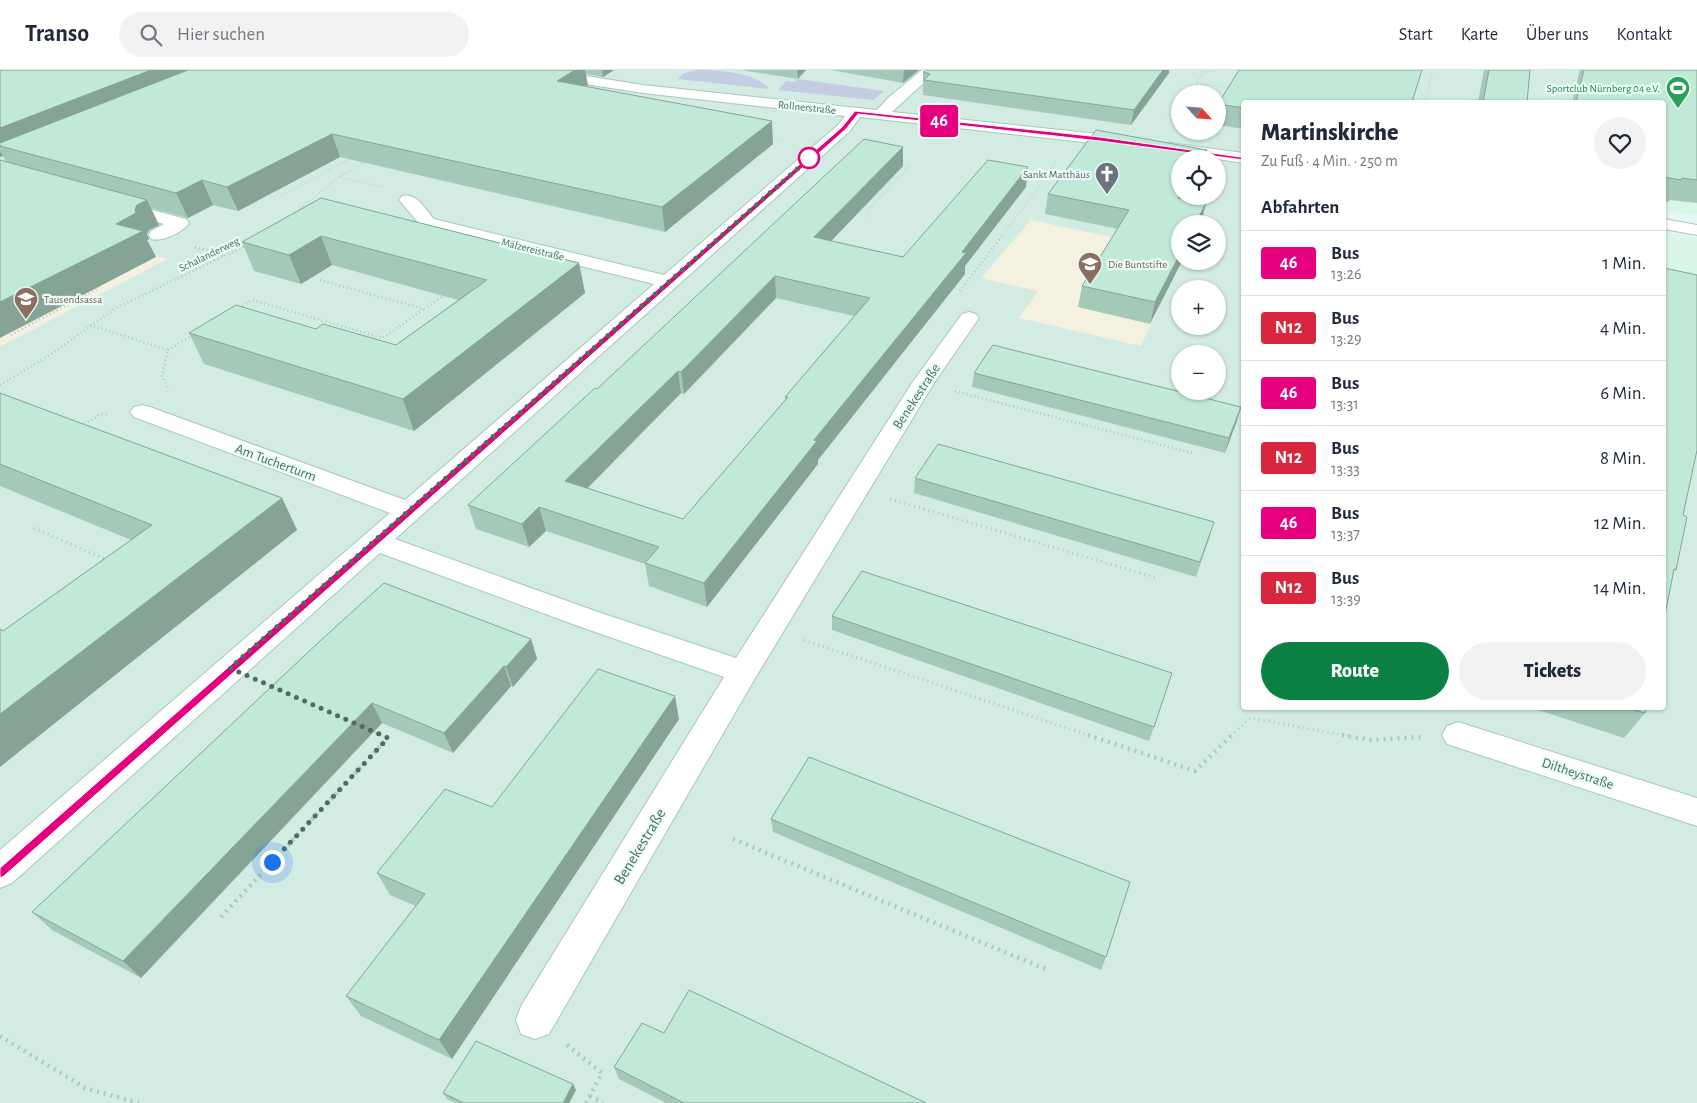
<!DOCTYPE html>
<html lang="de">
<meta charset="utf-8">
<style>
:root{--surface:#fff;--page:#f2f2f3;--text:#1f2937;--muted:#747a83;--line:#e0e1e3;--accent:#0b8043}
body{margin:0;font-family:"Alegreya Sans",sans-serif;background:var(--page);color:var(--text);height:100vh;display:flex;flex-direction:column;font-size:19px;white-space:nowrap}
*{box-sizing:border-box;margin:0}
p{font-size:16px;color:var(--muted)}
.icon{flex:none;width:28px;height:28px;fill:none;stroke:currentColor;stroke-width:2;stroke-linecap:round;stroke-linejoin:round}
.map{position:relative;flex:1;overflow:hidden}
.panel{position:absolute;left:1241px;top:30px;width:425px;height:610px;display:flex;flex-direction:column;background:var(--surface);border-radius:5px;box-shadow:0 1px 4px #0004}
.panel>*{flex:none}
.badge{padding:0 10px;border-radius:4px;font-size:18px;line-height:32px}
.needle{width:32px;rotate:116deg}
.tools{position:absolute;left:1171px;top:15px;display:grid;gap:10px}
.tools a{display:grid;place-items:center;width:55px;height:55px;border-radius:50%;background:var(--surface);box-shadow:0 1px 4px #0004;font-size:25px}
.you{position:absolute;width:25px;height:25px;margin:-12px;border:4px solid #fff;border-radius:50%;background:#1a73e8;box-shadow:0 0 0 8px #1a73e833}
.map>.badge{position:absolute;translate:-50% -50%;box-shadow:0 0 0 2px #fff}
h2{padding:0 20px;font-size:19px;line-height:45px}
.round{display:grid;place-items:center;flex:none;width:52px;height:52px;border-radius:26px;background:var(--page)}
.head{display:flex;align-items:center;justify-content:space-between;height:85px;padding:0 20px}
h1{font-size:24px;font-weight:800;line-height:38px}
.button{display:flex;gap:10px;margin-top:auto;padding:10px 20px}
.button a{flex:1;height:58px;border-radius:30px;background:var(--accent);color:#fff;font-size:20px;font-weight:800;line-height:58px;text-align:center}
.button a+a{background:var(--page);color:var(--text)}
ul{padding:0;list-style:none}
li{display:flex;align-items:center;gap:15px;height:65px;padding:0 20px;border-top:1px solid var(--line)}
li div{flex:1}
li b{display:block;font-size:19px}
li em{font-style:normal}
li .badge{min-width:55px;font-weight:700;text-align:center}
header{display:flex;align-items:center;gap:30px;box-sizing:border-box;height:70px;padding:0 25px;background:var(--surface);border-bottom:1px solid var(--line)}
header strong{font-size:24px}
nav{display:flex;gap:28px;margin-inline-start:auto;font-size:18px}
.search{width:350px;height:45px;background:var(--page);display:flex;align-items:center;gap:12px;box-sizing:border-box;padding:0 18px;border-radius:28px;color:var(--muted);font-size:19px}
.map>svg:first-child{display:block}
</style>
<header>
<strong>Transo</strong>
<div class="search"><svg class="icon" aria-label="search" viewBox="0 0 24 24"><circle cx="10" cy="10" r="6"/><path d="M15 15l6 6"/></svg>Hier suchen</div>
<nav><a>Start</a><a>Karte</a><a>Über uns</a><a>Kontakt</a></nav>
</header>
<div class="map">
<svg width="1697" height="1033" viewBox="0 0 1697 1033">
<rect width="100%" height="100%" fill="#e4f9f4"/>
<path fill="#d2ece4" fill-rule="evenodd" d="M0,0H1580L1577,32H1244V638H1664V326L1697,334V1033H0ZM1180,24H1218V61H1180ZM1180,89H1218V126H1180ZM1180,154H1218V191H1180ZM1180,219H1218V256H1180ZM1180,284H1218V321H1180Z"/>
<path fill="#d9f7e7" d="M1664,75L1697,81V145L1664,140Z
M1664,162L1697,167V334L1664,326Z"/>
<path fill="#f5f1e1" d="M1031,150L1180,182V191L1141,276L1019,248L1038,221L981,208Z
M105,171L167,189L0,277V223Z"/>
<path fill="#c5cde4" d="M697,0C717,0 756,2 769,19L677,9L684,3Z
M798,9L884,21L873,30L778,20L786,11L795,12Z"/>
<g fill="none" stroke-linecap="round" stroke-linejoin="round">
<defs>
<path id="minor" d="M514,0H549L643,15L877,40L889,27L922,0H938L892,42L1127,67L1133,69L1135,72L1133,75L1127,77L860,47L850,61L395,469L598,542L736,588L912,313L962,244L969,242L976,244L979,248L934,313L754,610L549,964L535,969L521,964L516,950L521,936L724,607L578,556L380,483L12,813L0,818V780L390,443L134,347L130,342L134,337L142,335L150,337L405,430L654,214L422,157L399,130L402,126C417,122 425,139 434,149L664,205L838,55L845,46L643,23L521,4L516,3Z
M1170,73L1244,83V93L1164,81L1162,78L1164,75Z
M119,131L186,149L189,153C182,163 163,172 151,169L149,165L151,161L164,154L113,140L110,136L113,132Z
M1664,149L1697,155V165L1664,159Z
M1458,652L1697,728V756L1447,674L1442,665L1447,656Z"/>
</defs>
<use href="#minor" stroke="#aac6ba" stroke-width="2"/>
<path stroke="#a3cebb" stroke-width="2" stroke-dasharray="0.5 2.5" stroke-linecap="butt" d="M1197,13L1232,18
M1189,24L1203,3L1213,0
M1425,32L1433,0
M1171,50L1180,36
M768,68L784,71
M339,107L382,117
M1218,115L1224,116
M281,126L351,88
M296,142L339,107L367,91
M870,148L867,141L910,95L901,94
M1001,167L1053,98L1056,91"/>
<path stroke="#a3cebb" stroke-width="2.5" stroke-dasharray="1 3" stroke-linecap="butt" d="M195,177L225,186
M320,210L424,239L446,224
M960,221L1002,166
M239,238L252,230L383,268L424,239
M90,255L168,280L162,306L169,319
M11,265L97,219L101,214
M168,280L193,265
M0,315L47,287L116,238L247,175
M955,321L1192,383
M81,356L101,344H109"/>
<path stroke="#a3cebb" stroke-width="3" stroke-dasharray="1 4" stroke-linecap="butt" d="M890,429L1157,508
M34,458L107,490
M804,570L1091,666
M370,660L384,666
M1231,666L1250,648L1349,666"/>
<path stroke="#a3cebb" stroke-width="4.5" stroke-dasharray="2 5" stroke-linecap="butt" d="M1088,665L1195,701L1232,665
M1342,665L1369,670L1422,667
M733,769L1048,900
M221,847L388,668L381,665
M0,966L85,1018L139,1033
M567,975L602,1003L586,1033
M590,1026L603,1033"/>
<use href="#minor" fill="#fff" fill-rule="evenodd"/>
</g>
<path fill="#a5c9b9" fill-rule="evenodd" d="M0,0H614L603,7L586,4L588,16L773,74L665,162L340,87L238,141L213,135L188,148L151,138L159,155L149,160L147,164L149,169L147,170L156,187L6,91L3,86L0,87Z
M741,0H806L798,9Z
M831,0H919L903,13Z
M926,0H1169V3L1131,55L923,25V2Z
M1484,0H1530L1527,32H1478Z
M1580,0H1697V133L1670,130L1668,132L1664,131V32H1572Z
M1244,32V59L1218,55V34Z
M903,96L831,171L903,187L1026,117L965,196V204L818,390V394L707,537L649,516L645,494L546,461L529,477L476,459L468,435L597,319ZM776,228L854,246L785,327V330L683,449L587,418L681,323L684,324Z
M1048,124L1184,129L1201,153L1180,154L1150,254L1078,237L1082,216L1118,159L1045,144Z
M321,128L579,193L585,223L414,361L204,294L189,263L316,259L396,275L458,230L332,195L301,214L254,201L242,172Z
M974,303L1241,337L1225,383L972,317Z
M0,323L282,428L297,460L3,561L131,470L0,416Z
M915,408L1210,466L1196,507L914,423Z
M832,546L1172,603L1149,671L832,560Z
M531,569L537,589L513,617L511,616L453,683L382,653L141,908L52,860L32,842L320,571Z
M1532,638H1646L1645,643L1624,668Z
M679,649L452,989L361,946L346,926L416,836L390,825L377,803L492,737Z
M771,749L1106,887L1101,900L773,762Z
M664,963L926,1033H666L619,1009L614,997Z
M576,1020L569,1033H456L447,1029L443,1023Z"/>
<path fill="#86a496" d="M151,0H216L0,76V58Z
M575,0H585L588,16L557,11Z
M602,0H614L603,7Z
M797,0H806L798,9Z
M904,0H919L903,13Z
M1163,0H1169V3L1131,55L1134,40Z
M772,51L773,74L665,162L662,137Z
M332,64L340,87L238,141L227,117Z
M903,77V96L814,189V167Z
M1207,80L1205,89H1201Z
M0,81L3,86L0,87Z
M1028,97L1026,117L965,196V204L818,390V394L707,537L704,513L814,370Z
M202,110L213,135L188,148L176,123Z
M1180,124V126H1186L1173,148L1178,128Z
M147,130L159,155L149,160L147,164L149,169L147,170L156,187L0,268V232L116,154L137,135Z
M1206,133L1201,154H1195Z
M321,166L332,195L301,214L289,185Z
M1180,184V191H1182L1150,254L1155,232Z
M579,193L585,223L414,361L403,329Z
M775,206L776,228L684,324L681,302Z
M678,301L681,323L571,435L565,411Z
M1241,337L1237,351L1225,383L1229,368Z
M282,428L297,460L0,697V644Z
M539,437L546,461L529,477L522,454Z
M531,569L537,589L513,617L506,597Z
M504,596L511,616L453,683L444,663Z
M675,626L679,649L452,989L439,970Z
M372,633L382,653L141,908L123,891Z
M573,1014L576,1020L569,1033H563Z"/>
<path fill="#c0ead7" stroke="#86a496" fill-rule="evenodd" d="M0,0H151L0,58Z
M188,0H575L557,11L772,51L662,137L332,64L227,117L202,110L176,123L0,76V73Z
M926,0H1163L1134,40L924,10L930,4L923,2Z
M1239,0H1422L1412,32H1244V38L1218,34Z
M1489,0H1530L1527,32H1483Z
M1584,0H1697V110L1682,108L1681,110L1664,107V32H1576Z
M1096,60L1207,80L1201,89H1180V124L1178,128L1206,133L1195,154H1180V184L1155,232L1082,216L1129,140L1048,124Z
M864,69L903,77L814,167L903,187L988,90L1028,97L962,182L966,183L814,370L817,371L704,513L645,493L659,477L539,437L522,454L468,435L595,318L597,319ZM775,206L870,228L785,327H788L683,449L565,411L678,301L681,302Z
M0,90L147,130L137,135L135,139L136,143L116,154L143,161L0,232Z
M321,128L579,193L403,329L189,263L236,235L316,259L323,254L396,275L487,210L321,166L289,185L242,172Z
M1664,198L1697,205V380L1683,445L1687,447L1676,500L1674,499L1664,550Z
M993,275L1241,337L1229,368L974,303Z
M0,323L282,428L0,644V559L3,561L152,455L0,394Z
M938,374L1214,452L1200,492L915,408Z
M862,501L1172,603L1154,657L832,546Z
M384,513L531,569L506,597L504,596L444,663L372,633L123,891L32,842L320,571Z
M598,599L675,626L439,970L346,926L425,824L377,803L445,719L492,737Z
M1628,638H1646L1645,643Z
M809,687L1130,812L1106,887L771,749Z
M689,920L926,1033H684L614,997L642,953L664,963Z
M476,971L573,1014L563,1033H464L443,1023Z"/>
<path fill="#e6007e" stroke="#fff" d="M855,41L1100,67L1247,88L1244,90L1100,71L858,44L846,59L4,806L0,808V798L842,57Z"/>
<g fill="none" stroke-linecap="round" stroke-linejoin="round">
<path stroke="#4d6d5e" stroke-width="5" stroke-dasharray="0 9" d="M272,792L388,668L230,598L812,86L809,88"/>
</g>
<defs>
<symbol id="stadium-pin" viewBox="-11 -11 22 30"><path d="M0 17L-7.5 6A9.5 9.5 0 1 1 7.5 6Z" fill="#2e9e5b" stroke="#eafcf8"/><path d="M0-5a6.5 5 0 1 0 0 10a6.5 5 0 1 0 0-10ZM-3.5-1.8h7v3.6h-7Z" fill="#fff"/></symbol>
<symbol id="church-pin" viewBox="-11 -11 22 30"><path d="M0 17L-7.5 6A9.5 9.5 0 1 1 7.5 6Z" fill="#6b7280" stroke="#eafcf8"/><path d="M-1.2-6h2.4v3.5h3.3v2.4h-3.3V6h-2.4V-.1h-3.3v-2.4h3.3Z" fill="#fff"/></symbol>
<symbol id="school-pin" viewBox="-11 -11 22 30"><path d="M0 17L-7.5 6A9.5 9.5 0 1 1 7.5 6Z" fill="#8d6e63" stroke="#eafcf8"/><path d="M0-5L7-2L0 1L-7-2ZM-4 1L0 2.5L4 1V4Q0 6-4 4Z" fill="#fff"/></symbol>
</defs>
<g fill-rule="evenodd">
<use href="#stadium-pin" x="1664" y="4" width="28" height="38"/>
<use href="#church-pin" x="1093" y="90" width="28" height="38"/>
<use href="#school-pin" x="1076" y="180" width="28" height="38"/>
<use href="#school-pin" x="12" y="215" width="28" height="38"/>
</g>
<circle fill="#fff" stroke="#e6007e" stroke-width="2.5" cx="809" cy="88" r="10"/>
<g text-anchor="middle" stroke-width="4.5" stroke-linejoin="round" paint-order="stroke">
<g font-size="11" fill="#27864d" stroke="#eafcf8" text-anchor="end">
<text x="1660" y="22">Sportclub Nürnberg 04 e.V.</text>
</g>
<g font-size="11" fill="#4d6d5e" stroke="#eafcf8">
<text transform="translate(807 37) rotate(6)" y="4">Rollnerstraße</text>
<text transform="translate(533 179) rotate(14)" y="4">Mälzereistraße</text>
<text transform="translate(209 184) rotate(-26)" y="4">Schalanderweg</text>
</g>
<g font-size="11" fill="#5b616d" stroke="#eafcf8" text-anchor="end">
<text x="1090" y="108">Sankt Matthäus</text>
</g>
<g font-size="11" fill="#785e54" stroke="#eafcf8" text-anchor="start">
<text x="1108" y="198">Die Buntstifte</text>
<text x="44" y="233">Tausendsassa</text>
</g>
<g font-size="14" fill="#4d6d5e" stroke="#eafcf8">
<text transform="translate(916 326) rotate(-57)" y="5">Benekestraße</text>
<text transform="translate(276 392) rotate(20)" y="5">Am Tucherturm</text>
<text transform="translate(1578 703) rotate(18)" y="5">Diltheystraße</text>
</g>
<g font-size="16" fill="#4d6d5e" stroke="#eafcf8">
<text transform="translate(639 776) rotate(-59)" y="6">Benekestraße</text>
</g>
</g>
</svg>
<div class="tools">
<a><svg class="needle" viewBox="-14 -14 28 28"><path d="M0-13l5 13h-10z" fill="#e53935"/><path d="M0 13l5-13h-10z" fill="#747a83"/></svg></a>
<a><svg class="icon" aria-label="locate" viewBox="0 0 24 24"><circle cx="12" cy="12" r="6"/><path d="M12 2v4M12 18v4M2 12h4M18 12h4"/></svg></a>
<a><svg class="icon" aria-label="layers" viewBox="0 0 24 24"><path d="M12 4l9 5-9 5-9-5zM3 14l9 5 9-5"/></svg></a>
<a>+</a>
<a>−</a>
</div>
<div class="you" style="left:272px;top:792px"></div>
<b class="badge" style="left:939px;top:51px;background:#e6007e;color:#fff">46</b>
<section class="panel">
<div class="head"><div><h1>Martinskirche</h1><p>Zu Fuß · 4 Min. · 250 m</p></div><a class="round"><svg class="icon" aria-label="heart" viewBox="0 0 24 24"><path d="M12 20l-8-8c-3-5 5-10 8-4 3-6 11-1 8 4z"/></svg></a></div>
<h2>Abfahrten</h2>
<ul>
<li><span class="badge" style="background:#e6007e;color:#fff">46</span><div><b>Bus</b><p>13:26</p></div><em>1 Min.</em></li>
<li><span class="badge" style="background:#d7263d;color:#fff">N12</span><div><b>Bus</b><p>13:29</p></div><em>4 Min.</em></li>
<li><span class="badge" style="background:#e6007e;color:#fff">46</span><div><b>Bus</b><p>13:31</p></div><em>6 Min.</em></li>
<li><span class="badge" style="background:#d7263d;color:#fff">N12</span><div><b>Bus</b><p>13:33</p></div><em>8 Min.</em></li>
<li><span class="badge" style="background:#e6007e;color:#fff">46</span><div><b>Bus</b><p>13:37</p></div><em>12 Min.</em></li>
<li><span class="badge" style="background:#d7263d;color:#fff">N12</span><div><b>Bus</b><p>13:39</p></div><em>14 Min.</em></li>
</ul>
<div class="button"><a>Route</a><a>Tickets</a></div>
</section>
</div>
